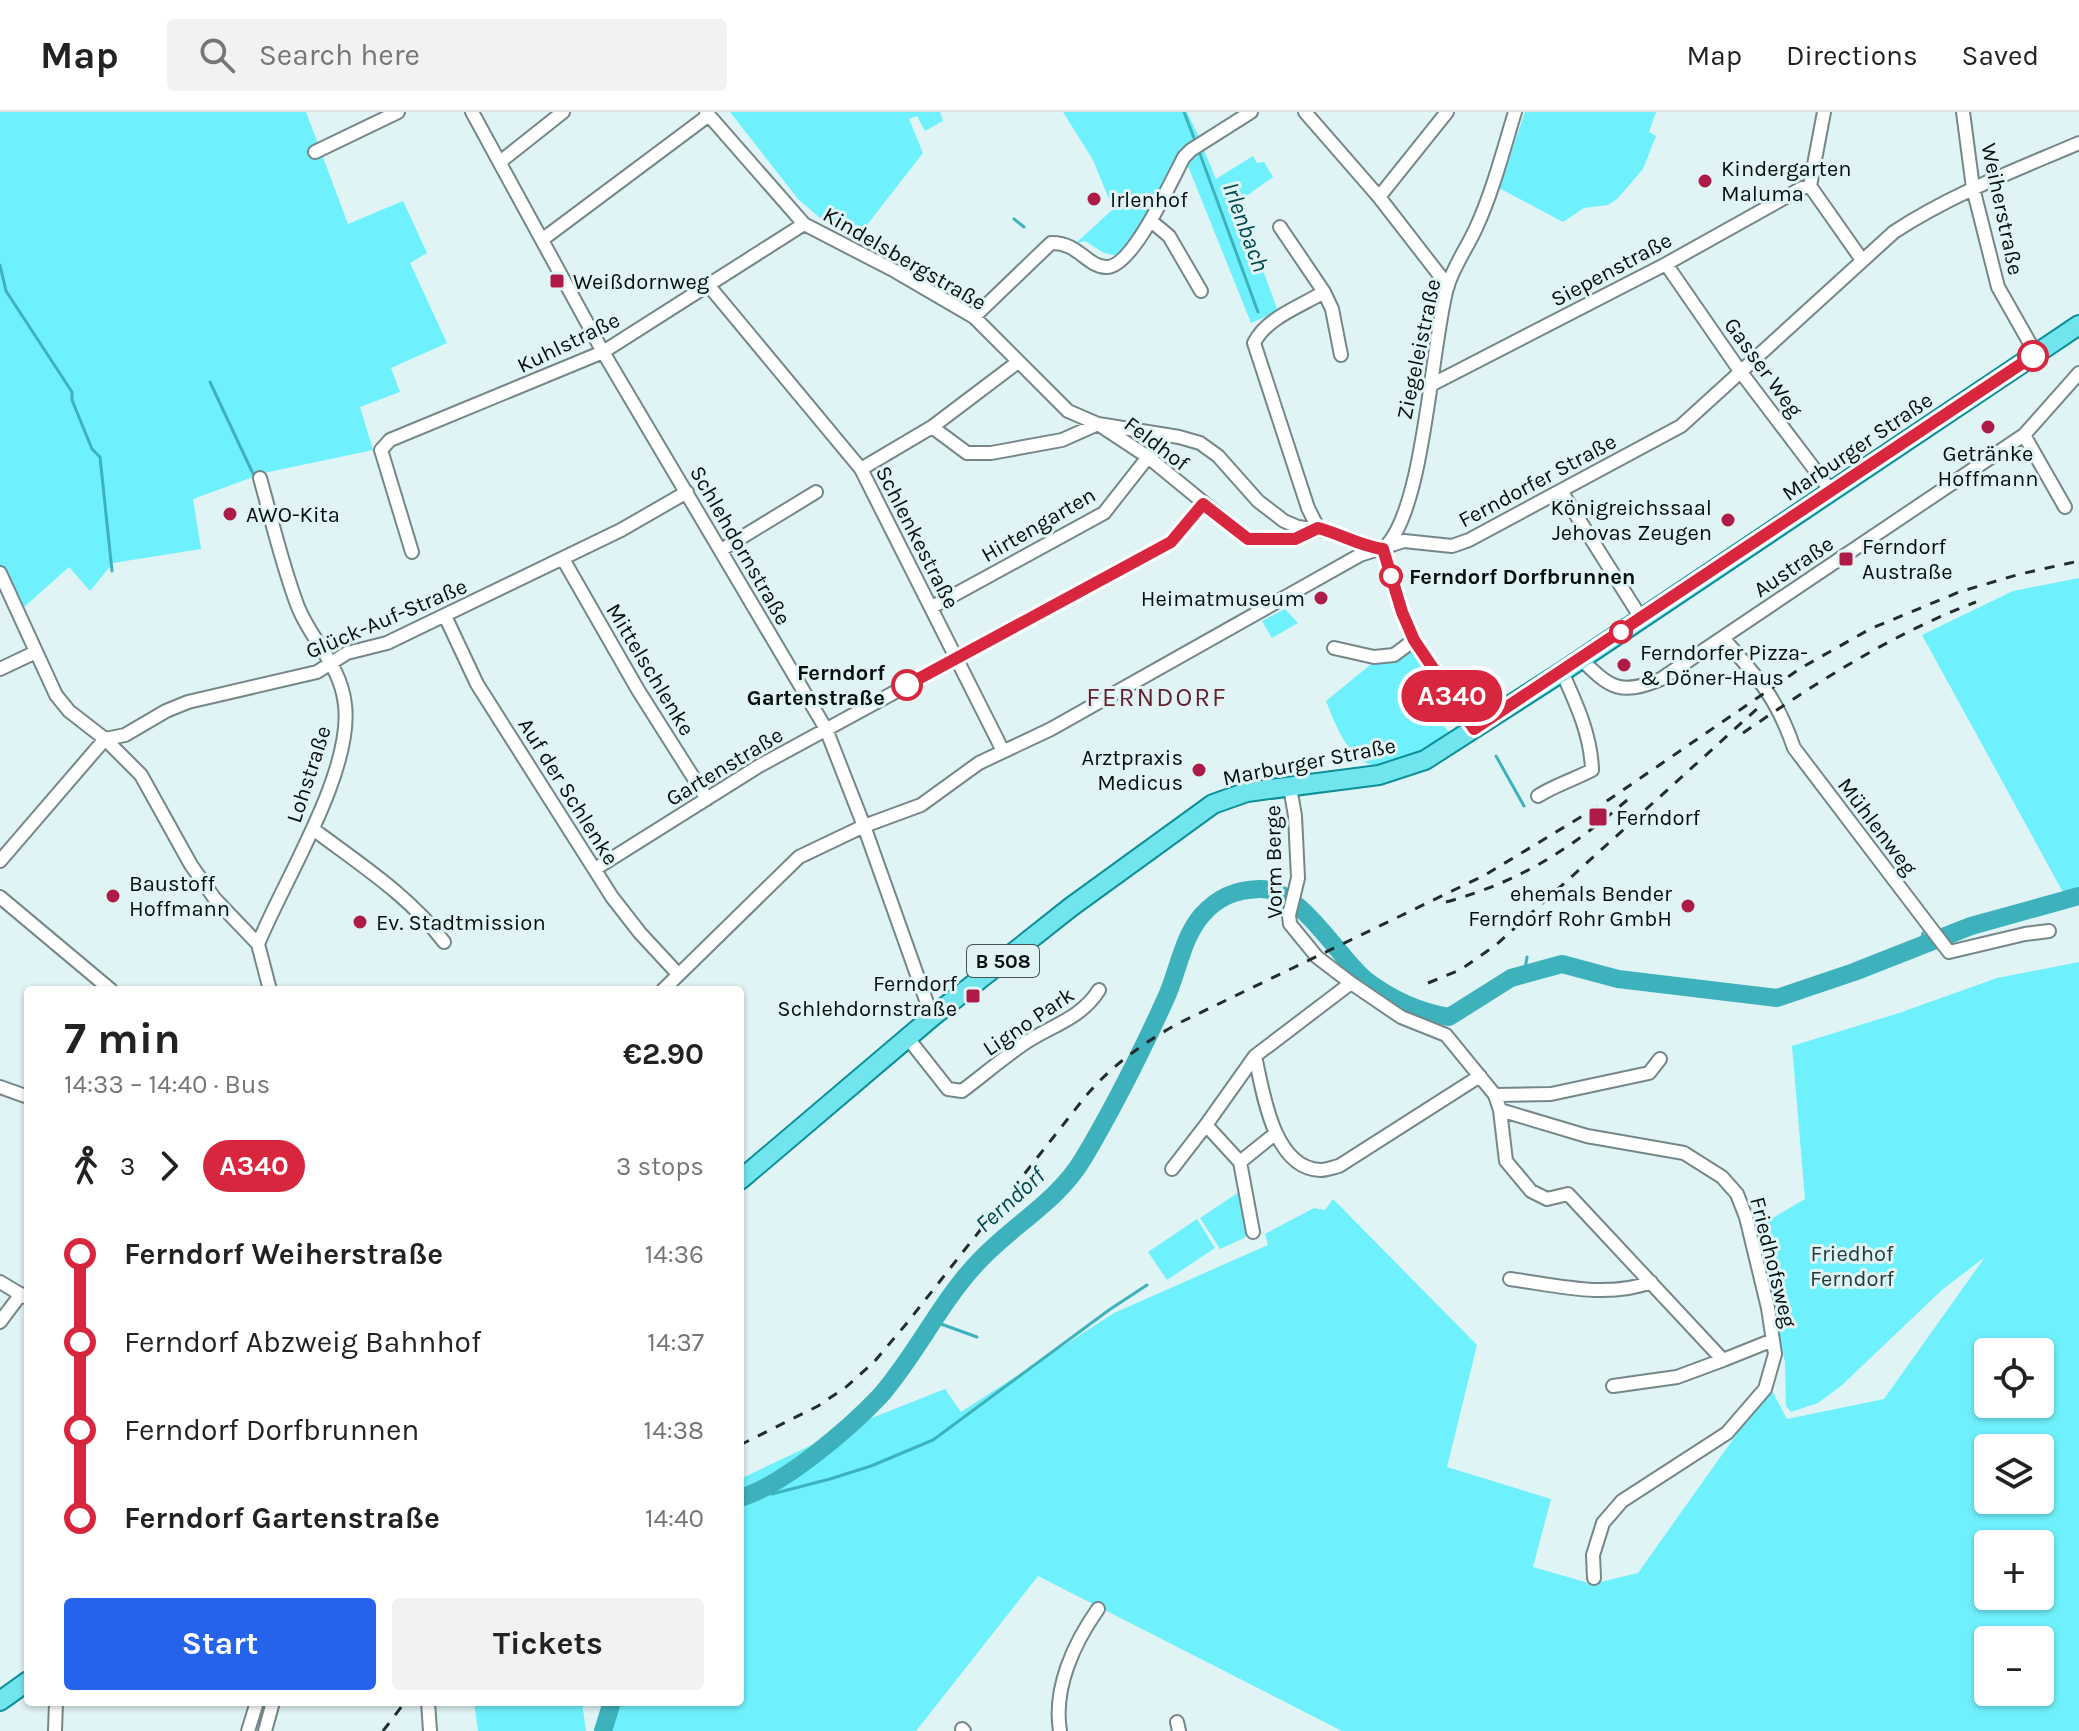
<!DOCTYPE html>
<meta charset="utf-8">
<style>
:root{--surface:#fff;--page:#f2f2f2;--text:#222;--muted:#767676;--line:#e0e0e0;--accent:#2563eb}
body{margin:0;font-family:Karla,sans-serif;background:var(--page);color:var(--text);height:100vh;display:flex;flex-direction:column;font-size:30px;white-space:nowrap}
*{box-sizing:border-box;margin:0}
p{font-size:26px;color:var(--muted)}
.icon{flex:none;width:44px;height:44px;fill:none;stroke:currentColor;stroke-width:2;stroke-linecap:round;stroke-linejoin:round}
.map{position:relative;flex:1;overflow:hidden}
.sheet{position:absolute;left:24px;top:874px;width:720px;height:720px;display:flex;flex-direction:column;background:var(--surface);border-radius:8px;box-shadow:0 2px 6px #0004}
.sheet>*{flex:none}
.badge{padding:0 16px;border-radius:26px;font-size:28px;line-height:52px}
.controls{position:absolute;left:1974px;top:1226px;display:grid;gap:16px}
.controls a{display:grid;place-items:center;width:80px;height:80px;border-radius:8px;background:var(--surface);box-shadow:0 2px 6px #0004;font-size:40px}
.map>.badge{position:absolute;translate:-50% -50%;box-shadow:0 0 0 4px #fff}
.legs{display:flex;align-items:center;gap:12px;height:88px;padding:0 40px;font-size:26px}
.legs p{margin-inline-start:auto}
.headline{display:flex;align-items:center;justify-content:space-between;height:136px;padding:0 40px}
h1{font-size:44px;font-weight:700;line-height:60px}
.primary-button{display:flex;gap:16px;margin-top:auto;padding:16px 40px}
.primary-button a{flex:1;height:92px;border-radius:8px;background:var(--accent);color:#fff;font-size:32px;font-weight:700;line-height:92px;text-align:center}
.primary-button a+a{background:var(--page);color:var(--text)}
ul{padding:0 40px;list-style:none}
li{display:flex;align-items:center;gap:28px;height:88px;font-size:30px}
li i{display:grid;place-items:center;width:12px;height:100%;margin:0 10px;background:currentColor}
li i::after{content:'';width:20px;height:20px;margin:-10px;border:6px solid;border-radius:50%;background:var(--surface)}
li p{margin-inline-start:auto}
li:first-child i{background:linear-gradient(#0000 50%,currentColor 0)}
li:last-child i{background:linear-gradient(currentColor 50%,#0000 0)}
header{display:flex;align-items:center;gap:48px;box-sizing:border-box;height:112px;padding:0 40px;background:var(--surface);border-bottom:2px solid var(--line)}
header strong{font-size:38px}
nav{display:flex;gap:44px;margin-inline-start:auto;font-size:28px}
.search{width:560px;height:72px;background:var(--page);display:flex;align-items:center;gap:20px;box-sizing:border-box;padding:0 28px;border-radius:8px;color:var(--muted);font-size:30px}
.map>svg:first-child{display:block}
</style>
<header>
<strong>Map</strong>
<div class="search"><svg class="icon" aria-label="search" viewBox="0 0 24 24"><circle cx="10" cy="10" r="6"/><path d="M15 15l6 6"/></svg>Search here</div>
<nav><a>Map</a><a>Directions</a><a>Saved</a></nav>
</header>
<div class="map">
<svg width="2079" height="1619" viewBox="0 0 2079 1619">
<rect width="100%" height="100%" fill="#e0f4f5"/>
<path fill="#6ef1fd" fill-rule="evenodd" d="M0,0H306L348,112L403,89L427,141L410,151L447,231L391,256L400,280L360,295L373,338L264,361L193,387L201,437L113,451L90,479L69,455L23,496L0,473Z
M730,0H940L943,9L925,19L917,4L909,7L923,41L856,127L820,106L798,87Z
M1063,0H1187L1200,27L1145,112L1118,144L1104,141L1085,129L1075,132L1113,97L1093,48Z
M1525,0H1656L1649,20L1656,24L1643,57L1617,87L1608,93L1584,96L1563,110L1499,76Z
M1203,36L1216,67L1253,44L1257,51L1264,50L1273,65L1238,90L1278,199L1251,211L1186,49Z
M2079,466V777L2064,782L1922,523L2013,479Z
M1285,497L1298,511L1272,526L1262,509Z
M1410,537L1426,559L1409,575L1449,620C1379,665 1358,673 1326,589L1375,549H1393Z
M2079,850V1619H1342L1038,1464L916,1619H610L617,1590H740V1367L854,1313L945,1277L961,1300L1114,1201L1268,1133L1265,1122L1314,1096L1325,1098L1333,1087L1477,1233L1447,1355L1551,1387L1533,1455L1592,1472L1638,1461L1770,1275L1787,1307L1884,1287L1985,1145L1943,1177L1841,1274L1818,1291L1791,1300L1786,1294L1785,1250L1758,1126L1764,1111L1805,1087L1792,934L1899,901L1997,866ZM1988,1240H2040V1292H1988ZM1988,1336H2040V1388H1988ZM1988,1432H2040V1484H1988ZM1988,1528H2040V1580H1988Z
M1242,1078L1250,1118L1244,1126L1220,1137L1200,1106Z
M1197,1107L1215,1136L1167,1168L1148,1140Z
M474,1590H582L586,1619H478Z"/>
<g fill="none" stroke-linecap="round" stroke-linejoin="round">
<path stroke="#3eb2bc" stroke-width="3" d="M1184,0L1194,26
M1200,42L1258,200
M1014,107L1024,115
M1143,131L1150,121
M0,153L6,179L72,280V288L92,337L100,345L112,459
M210,270L256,368
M1496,644L1524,694
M1920,834L1923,821
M1524,863L1527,845
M930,1214L941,1212L977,1225
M761,1380L772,1382L830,1367L871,1354L933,1328L1109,1198L1147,1173"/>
<path stroke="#3eb2bc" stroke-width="18" d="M740,1386C782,1374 849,1317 880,1284C917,1242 941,1188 980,1148C1014,1112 1057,1090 1083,1047C1114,995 1141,941 1166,886C1178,860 1182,826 1202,803C1218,785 1235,778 1259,777C1300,775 1338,846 1367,869C1391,887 1419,900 1449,905L1511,866L1562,852L1618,867L1777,886L1854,860L1971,814L2079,784
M603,1619L612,1590"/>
<defs>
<path id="street" d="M472,0L603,240L826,617L864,714L932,905
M706,0L804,112L895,159L974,205L1068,299L1098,312L1179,325L1200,331L1218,344L1258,389L1284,409L1298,415L1333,420L1363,434L1376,436
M1305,0L1379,85L1448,174
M1824,0L1810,74L1862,148
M1963,0L1973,76L1998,175L2036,242
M315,40L398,0
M500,50L563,0
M1379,85L1447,0
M1151,109L1169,124L1201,179
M1280,115L1324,180C1301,194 1266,206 1254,231L1308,396L1318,416
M543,127L709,3
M1666,152L1740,259L1831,379
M709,174L861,357L1003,639
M1324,180L1332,197L1341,243
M974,205L1051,131C1078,130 1086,154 1106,155C1132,157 1172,67 1184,45L1191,38L1251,0
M1429,274L1666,152L1802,76L1810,74
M932,315L967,341H991L1062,328L1098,312L1148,345L1248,427H1295L1316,418
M2024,323L2065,395
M861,357L932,315L1018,250
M1561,379L1641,506
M1385,435C1424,398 1431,235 1447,176C1453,155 1467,136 1476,116C1493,79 1503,39 1515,0
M1383,437L1402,500L1414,528L1474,617
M721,438L816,380
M412,440L381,338L390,328L603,240L804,112
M563,447L638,578L707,687
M0,461L56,583L69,599L105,627L141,663L191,753L215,787L258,832L270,878
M932,495L1104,401L1148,345
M445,504L477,572L612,785L640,821L678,862
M1723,526C1758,566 1776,584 1794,636L1949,840L2025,822L2049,819
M1334,536L1374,545L1394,543L1414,528
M1581,547C1610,576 1620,584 1661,567L2024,323L2079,261
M0,557L36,540
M1290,675L1295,704L1298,766L1289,803L1290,812L1317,845L1351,871L1401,905L1446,923L1495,983L1500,998L1587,1024L1684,1041L1722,1065L1737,1082L1746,1105L1768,1196L1775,1242L1765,1277L1727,1321L1622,1389L1603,1411L1593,1443L1594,1466
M1538,684C1555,673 1573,668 1592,658C1591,623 1576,591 1562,560
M313,717C358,751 410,784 444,830
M0,749L105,627L125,623L166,599L188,590L317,560L347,541L387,531L621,418L687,380
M595,757L759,654L1171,430L1203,392
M0,785L111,878
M258,832C284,768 353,660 345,593C341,553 312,530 298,495C282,453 272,409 260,366
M663,878L799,745L864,714L921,693L979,651L1051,617L1360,443L1404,429L1452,434L1469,428L1681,314L1894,120C1952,82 2016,58 2079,31
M907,925L948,977L962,979C982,964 1002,947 1022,933C1049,914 1080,908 1099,878
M1255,944C1263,980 1273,1056 1320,1058C1326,1058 1334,1055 1339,1054L1480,964
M0,975L28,985
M1495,983L1551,982L1649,961L1660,947
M1500,998L1506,1049L1531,1079L1547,1087L1568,1082L1723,1248L1773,1228
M1240,1050L1276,1021
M1172,1057L1206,1013
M1253,1120L1240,1050L1206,1013L1255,944L1351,871
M1510,1167C1555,1173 1607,1187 1651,1170
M0,1170L25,1185
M0,1210L21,1182
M1613,1274L1677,1265L1723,1248
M428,1590L430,1619
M1177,1610L1179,1619
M962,1617L964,1619
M55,1619L56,1590
M248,1619L257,1590
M265,1619L273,1590
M1060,1619C1053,1576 1074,1531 1098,1497"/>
<path id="primary" d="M740,1068L932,905L1071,795L1213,692L1247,680L1379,663L1425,648L1562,560L2079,213
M0,1589L28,1569"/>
</defs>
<use href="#street" stroke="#758789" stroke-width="16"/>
<use href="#primary" stroke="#0e8f98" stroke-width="22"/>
<use href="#street" stroke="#fff" stroke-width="12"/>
<use href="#primary" stroke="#70e5ee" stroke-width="18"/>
<path stroke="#242d2d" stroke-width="3" stroke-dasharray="10 10" stroke-linecap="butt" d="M1743,621C1817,570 1892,522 1976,490
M1446,790C1523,769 1575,734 1634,682
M1428,871L1460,858L1496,833L1759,595
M740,1333L818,1294L846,1275L874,1250L907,1211L1085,985C1111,954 1142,932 1177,912L1485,763L1604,691L1801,556L1870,517L1959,480L2020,462L2079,449
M383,1619L405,1590"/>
</g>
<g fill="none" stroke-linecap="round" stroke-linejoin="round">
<defs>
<path id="line-1" d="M907,573L1171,430L1203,392L1248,427H1295L1318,416C1341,422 1360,434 1383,437L1402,500L1414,528L1474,617L2033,244"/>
</defs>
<use href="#line-1" stroke="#fff" stroke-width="18"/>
<use href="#line-1" stroke="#d7263d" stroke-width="12"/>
</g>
<g fill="#ae1b48" stroke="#e0f4f5" stroke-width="3">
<circle cx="1705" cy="69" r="8"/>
<circle cx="1094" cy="87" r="8"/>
<rect x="549" y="161" width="16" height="16" rx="4"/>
<circle cx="1988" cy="315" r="8"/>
<circle cx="230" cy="402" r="8"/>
<circle cx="1728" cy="408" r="8"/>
<rect x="1838" y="439" width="16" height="16" rx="4"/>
<circle cx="1321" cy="486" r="8"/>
<circle cx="1624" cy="553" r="8"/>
<circle cx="1199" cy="658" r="8"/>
<rect x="1588" y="695" width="20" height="20" rx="4"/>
<circle cx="113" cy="784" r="8"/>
<circle cx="1688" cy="794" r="8"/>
<circle cx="360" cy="810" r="8"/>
<rect x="965" y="876" width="16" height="16" rx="4"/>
</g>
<g fill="#fff" stroke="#d7263d" stroke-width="4">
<circle cx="2033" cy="244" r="14"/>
<circle cx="1391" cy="464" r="10"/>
<circle cx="1621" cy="520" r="10"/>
<circle cx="907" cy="573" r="14"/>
</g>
<g text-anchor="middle" stroke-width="6" stroke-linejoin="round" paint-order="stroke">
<rect fill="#e0f4f5" stroke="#485353" stroke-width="2" x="967" y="833" width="72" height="32" rx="6"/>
<g font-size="20" font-weight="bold" fill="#070e0e">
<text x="1003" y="856">B 508</text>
</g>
<g font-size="22" fill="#070e0e" stroke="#e0f4f5" text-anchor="start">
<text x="1721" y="64">Kindergarten<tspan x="1721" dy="25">Maluma</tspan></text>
<text x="1110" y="95">Irlenhof</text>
<text x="573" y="177">Weißdornweg</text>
<text x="1988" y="349" text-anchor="middle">Getränke<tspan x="1988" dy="25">Hoffmann</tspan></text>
<text x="1712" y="403" text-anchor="end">Königreichssaal<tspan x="1712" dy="25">Jehovas Zeugen</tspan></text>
<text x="246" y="410">AWO-Kita</text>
<text x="1862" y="442">Ferndorf<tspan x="1862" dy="25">Austraße</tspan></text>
<text x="1305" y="494" text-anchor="end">Heimatmuseum</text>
<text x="1640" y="548">Ferndorfer Pizza-<tspan x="1640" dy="25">&amp; Döner-Haus</tspan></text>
<text x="1183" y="653" text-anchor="end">Arztpraxis<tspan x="1183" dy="25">Medicus</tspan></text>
<text x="1616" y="713">Ferndorf</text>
<text x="129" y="779">Baustoff<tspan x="129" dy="25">Hoffmann</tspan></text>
<text x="1672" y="789" text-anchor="end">ehemals Bender<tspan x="1672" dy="25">Ferndorf Rohr GmbH</tspan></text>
<text x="376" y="818">Ev. Stadtmission</text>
<text x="957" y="879" text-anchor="end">Ferndorf<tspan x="957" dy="25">Schlehdornstraße</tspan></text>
</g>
<g font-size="22" fill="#070e0e" stroke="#e0f4f5">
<text transform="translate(2003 97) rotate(78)" y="8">Weiherstraße</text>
<text transform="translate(905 146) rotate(30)" y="8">Kindelsbergstraße</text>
<text transform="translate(1611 157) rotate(-28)" y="8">Siepenstraße</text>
<text transform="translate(568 230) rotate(-26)" y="8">Kuhlstraße</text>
<text transform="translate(1418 237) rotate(-78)" y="8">Ziegeleistraße</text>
<text transform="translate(1764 255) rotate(54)" y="8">Gasser Weg</text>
<text transform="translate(1157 331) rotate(37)" y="8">Feldhof</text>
<text transform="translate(1857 334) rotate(-34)" y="8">Marburger Straße</text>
<text transform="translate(1537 368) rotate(-28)" y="8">Ferndorfer Straße</text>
<text transform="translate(1038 412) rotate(-30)" y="8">Hirtengarten</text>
<text transform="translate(918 425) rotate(63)" y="8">Schlenkestraße</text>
<text transform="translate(741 433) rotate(60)" y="8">Schlehdornstraße</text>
<text transform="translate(1793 454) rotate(-34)" y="8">Austraße</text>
<text transform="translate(386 506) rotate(-23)" y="8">Glück-Auf-Straße</text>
<text transform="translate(651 557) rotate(59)" y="8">Mittelschlenke</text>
<text transform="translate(1309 649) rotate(-11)" y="8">Marburger Straße</text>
<text transform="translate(724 654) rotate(-31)" y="8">Gartenstraße</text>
<text transform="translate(308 662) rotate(-72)" y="8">Lohstraße</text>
<text transform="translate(569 679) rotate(58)" y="8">Auf der Schlenke</text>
<text transform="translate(1878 714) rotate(53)" y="8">Mühlenweg</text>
<text transform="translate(1273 750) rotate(-91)" y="8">Vorm Berge</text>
<text transform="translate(1028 909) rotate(-34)" y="8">Ligno Park</text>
<text transform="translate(1774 1150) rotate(76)" y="8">Friedhofsweg</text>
</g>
<g font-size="22" font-weight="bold" fill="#070e0e" stroke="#e0f4f5" text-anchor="start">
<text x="1409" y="472">Ferndorf Dorfbrunnen</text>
<text x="885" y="568" text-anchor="end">Ferndorf<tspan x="885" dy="25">Gartenstraße</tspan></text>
</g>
<g font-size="22" fill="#223c3e" stroke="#e0f4f5">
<text x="1852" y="1149">Friedhof<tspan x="1852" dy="25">Ferndorf</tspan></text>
</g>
<g font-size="24" font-style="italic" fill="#00484d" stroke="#e0f4f5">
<text transform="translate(1246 115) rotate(70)" y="8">Irlenbach</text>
<text transform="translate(1010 1088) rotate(-42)" y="8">Ferndorf</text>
</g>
<g font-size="26" letter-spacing="2" fill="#641f2e" stroke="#e0f4f5">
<text x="1157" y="594">FERNDORF</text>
</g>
</g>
</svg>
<div class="controls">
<a><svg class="icon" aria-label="locate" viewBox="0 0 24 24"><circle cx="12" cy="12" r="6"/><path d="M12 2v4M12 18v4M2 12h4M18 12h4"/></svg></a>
<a><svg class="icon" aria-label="layers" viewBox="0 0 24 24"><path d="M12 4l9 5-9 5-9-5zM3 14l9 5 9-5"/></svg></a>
<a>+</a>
<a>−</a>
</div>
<b class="badge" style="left:1452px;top:584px;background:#d7263d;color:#fff">A340</b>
<section class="sheet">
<div class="headline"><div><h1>7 min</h1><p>14:33 – 14:40 · Bus</p></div><b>€2.90</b></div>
<div class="legs"><svg class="icon" aria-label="walk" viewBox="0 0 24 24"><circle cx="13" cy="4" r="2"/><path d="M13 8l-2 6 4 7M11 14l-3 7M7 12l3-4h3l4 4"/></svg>3<svg class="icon" aria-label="forward" viewBox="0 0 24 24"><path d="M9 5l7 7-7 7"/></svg><b class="badge" style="background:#d7263d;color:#fff">A340</b><p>3 stops</p></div>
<ul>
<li><i style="color:#d7263d"></i><b>Ferndorf Weiherstraße</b><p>14:36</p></li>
<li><i style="color:#d7263d"></i><span>Ferndorf Abzweig Bahnhof</span><p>14:37</p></li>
<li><i style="color:#d7263d"></i><span>Ferndorf Dorfbrunnen</span><p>14:38</p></li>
<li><i style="color:#d7263d"></i><b>Ferndorf Gartenstraße</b><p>14:40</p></li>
</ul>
<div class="primary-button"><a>Start</a><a>Tickets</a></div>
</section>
</div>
